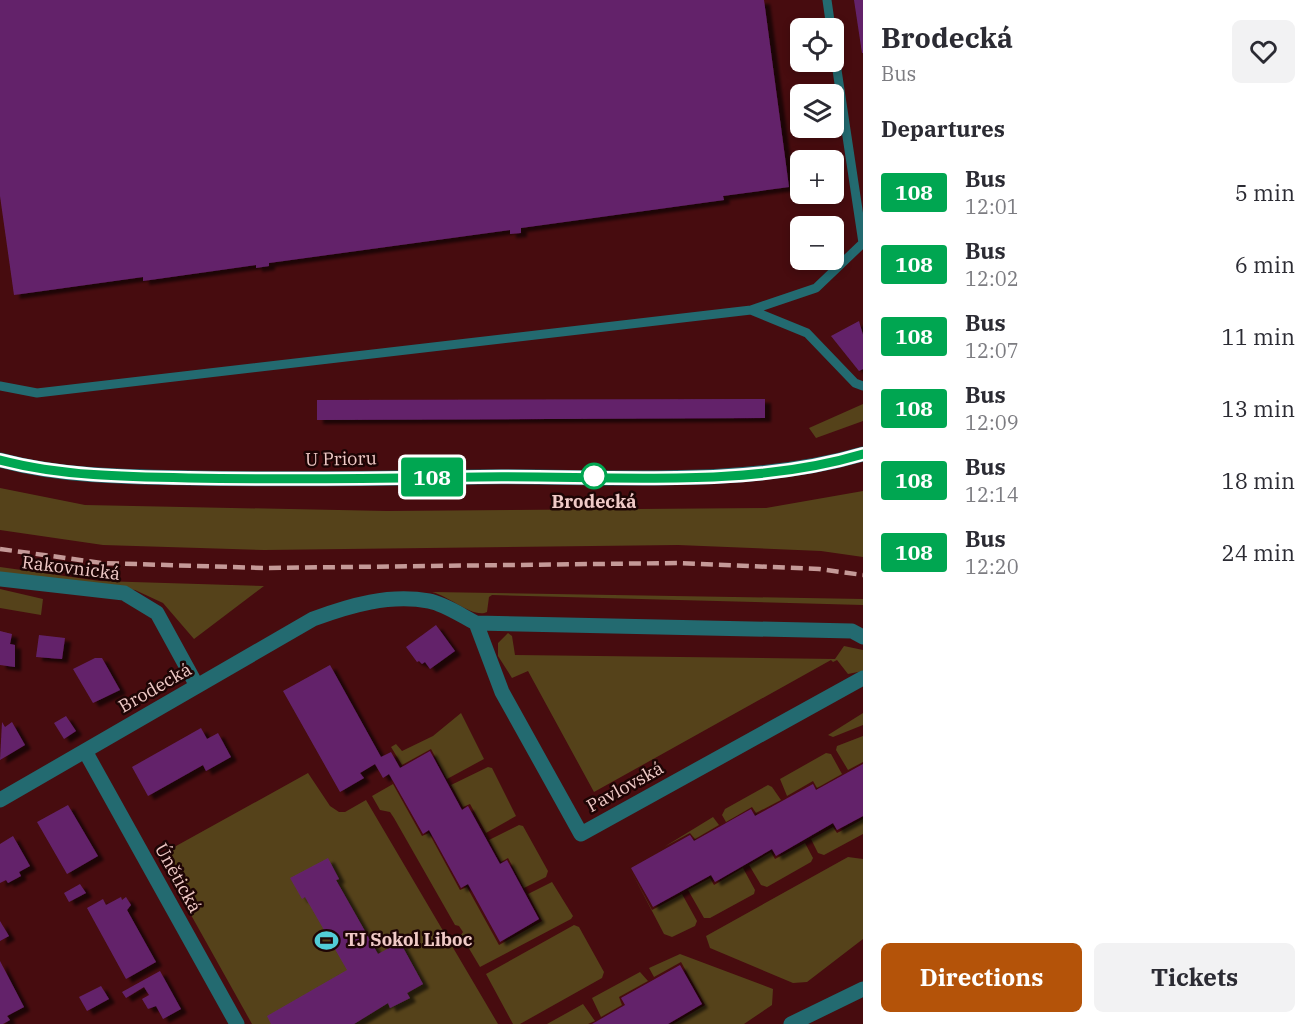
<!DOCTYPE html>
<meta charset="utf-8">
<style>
:root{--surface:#fff;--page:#f2f2f3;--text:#2b2b33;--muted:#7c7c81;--accent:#b45309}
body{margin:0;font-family:"IBM Plex Serif",serif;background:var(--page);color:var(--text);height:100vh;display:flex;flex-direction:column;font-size:22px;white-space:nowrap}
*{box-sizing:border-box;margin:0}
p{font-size:20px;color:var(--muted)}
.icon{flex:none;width:33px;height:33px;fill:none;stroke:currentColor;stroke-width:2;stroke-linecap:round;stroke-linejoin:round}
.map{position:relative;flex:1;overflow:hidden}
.sheet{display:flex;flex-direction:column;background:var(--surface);width:450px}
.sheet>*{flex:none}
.badge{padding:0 12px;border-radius:4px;font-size:21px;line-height:39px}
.controls{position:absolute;left:790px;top:18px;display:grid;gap:12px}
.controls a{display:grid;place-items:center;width:54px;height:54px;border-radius:9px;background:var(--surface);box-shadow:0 3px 9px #0003;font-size:30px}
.map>.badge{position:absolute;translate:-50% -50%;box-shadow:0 0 0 3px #fff}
h2{padding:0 18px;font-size:22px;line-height:54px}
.round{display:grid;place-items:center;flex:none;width:63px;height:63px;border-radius:9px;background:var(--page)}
.head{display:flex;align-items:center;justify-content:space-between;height:102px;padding:0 18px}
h1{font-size:28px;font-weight:800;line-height:45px}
.action{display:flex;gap:12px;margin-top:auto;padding:12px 18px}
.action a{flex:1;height:69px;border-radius:9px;background:var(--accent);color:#fff;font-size:24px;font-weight:800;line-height:69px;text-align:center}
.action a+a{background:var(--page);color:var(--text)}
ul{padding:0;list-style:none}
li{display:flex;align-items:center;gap:18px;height:72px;padding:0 18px}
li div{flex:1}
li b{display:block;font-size:22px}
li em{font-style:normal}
li .badge{min-width:66px;font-weight:700;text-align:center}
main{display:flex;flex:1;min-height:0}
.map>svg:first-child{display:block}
</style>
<main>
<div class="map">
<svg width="863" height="1024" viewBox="0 0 863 1024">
<defs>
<filter id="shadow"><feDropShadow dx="6" dy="4" stdDeviation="1.5" flood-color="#0009"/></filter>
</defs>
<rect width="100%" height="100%" fill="#470c0f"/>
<path fill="#55421a" d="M863,404V421L816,438L809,428Z
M0,488L85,505L387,511L766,508L863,491V557L821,551L678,545L264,550L103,545L0,530Z
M0,567L100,581L264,586L194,639L163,603L135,590L0,572Z
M0,589L43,599L41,615L0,608Z
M432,592L863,599V605L492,595L489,597L487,612C474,619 449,596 432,592Z
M508,633L512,636L515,655L835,659L844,646L863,650V671L848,674L837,660L833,662L831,660L594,792L528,671L512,678L498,656V643Z
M461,713L484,759L447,779L431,749L402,765L391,747L396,744L402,751L433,736Z
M863,713V725L833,737L828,735Z
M863,736V762L848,770L836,750L837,746Z
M826,753L831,754L842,774L817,788L813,781L787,796L780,779Z
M488,767L492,768L516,816L486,833L470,804L463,807L451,785Z
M308,773L330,806L339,812H345L366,800L498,1024H252L158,856Z
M393,784L422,836L429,833L460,890L467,887L499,945L542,921L528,894L552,882L573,916L571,919L480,967L461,935L463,932L459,926L455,925L394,818L390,812L380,810L372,796Z
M768,785L772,787L781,800L756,813L752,807L726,822L722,815L725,809Z
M713,817L719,825L695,839L690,833L664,847Z
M863,819V834L824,855L818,853L811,839L833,827L837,833Z
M519,825L523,826L548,871L546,877L524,888L508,858L501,862L489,840Z
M805,843L813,858L811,862L767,887L761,885L749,865L771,852L775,859Z
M848,857L863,859V939L807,982L793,983L710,948L706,936Z
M629,867L652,910L682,894L697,921L695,926L672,937L664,934Z
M743,868L755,890L754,894L710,918H704L688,890L710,878L714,885Z
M574,925L579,927L604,972L602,978L520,1024H513L486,974Z
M680,954L773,989L772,1005L744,1024H673L705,1005L681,962L654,977L649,968Z
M640,972L648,981L619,997L622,1005L601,1017L592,998Z
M583,1004L595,1021L588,1024H547Z"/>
<path fill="#63236b" filter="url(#shadow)" d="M0,0H764L789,187L723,196L724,200L521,228V233L510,234V230L269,263V266L256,268V265L143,281V277L14,295L0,196Z
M854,0H863V53H862Z
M859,321L863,335V369L859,371L831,336Z
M765,399V418L317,420V400Z
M436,625L455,651L430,669L425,662L422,664L419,661L417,662L406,647Z
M0,631L12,634L10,644L15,645V667L0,665Z
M39,635L65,638L62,659L36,657Z
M95,658H102L120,690L93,703L73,669Z
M330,665L381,757L391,752L400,768L430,751L462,810L468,806L500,864L507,860L539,919L500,942L468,884L461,888L429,830L423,834L389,774L383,778L375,764L360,773L364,778L340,792L283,691Z
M66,716L76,731L64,739L54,723Z
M2,722L5,727L12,722L25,745L0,760Z
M201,728L207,739L218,733L231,757L206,771L203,765L148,796L132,767Z
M863,764V816L837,830L833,823L776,856L772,849L715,882L711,875L653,907L631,868L690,835L694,841L751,809L755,816L813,784L816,790Z
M68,805L98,856L67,874L37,822Z
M13,836L30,866L19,872L21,876L8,883L6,880L0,883V844Z
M328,858L339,879L336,880L378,954L400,942L423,984L407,993L410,998L390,1008L388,1003L354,1024H271L267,1016L347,970L305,897L302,899L290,878Z
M80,884L86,893L69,902L64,893Z
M121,897L122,900L126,897L131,905L127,910L156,962L126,979L87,908L103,899L106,905Z
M0,921L9,936L0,941Z
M0,961L24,1007L7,1016L10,1020L3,1024H0Z
M680,965L702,1004L668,1024H592L625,1005L621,998Z
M160,971L181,1009L163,1019L156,1006L148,1009L142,999L149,995L144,987L126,998L122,992Z
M101,986L109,999L87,1011L79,997Z"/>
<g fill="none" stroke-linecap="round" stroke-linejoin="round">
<path stroke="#236a70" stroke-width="9" d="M827,0L831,28
M751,310L807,333L855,383L863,386
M0,386L37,393L751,310L816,288L863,243L834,50"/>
<path stroke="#236a70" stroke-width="15" d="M0,460C62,477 130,477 194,478C287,480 381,478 475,477C599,475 743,489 863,454
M0,579L124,593L157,613L197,686
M476,623L502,692L581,834L863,678
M85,751L237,1024
M0,800L313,619C351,605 389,594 429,601C445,604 462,616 476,623L852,631L863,637"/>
<path stroke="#236a70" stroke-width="15" d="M791,1024L863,989"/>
<path stroke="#c59a98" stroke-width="4.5" stroke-dasharray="12 6" stroke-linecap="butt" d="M0,549L102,563L264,568L678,563L819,569L863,575"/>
</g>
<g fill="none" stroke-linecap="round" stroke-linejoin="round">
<defs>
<path id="line" d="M0,460C61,476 126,477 189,478C286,480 383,478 479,477C604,475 743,490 863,454"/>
</defs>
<use href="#line" stroke="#fff" stroke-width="14"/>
<use href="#line" stroke="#00a651" stroke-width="9"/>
</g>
<defs>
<symbol id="stadium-bare" viewBox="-9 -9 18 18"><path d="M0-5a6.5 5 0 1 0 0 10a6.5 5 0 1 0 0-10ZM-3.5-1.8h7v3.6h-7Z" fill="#52ccd6" stroke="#1e0505" stroke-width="2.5" paint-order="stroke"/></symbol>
</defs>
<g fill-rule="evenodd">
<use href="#stadium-bare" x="310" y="924" width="33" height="33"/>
</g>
<circle fill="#fff" stroke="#00a651" stroke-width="3" cx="594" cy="476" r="12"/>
<g text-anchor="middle" stroke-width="5" stroke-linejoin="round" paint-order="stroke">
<g font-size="18" fill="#f0cac7" stroke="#1e0505">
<text transform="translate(341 459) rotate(-1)" y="6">U Prioru</text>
<text transform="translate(71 568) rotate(7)" y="6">Rakovnická</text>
<text transform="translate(155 688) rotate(-30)" y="6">Brodecká</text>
<text transform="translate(625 787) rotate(-29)" y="6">Pavlovská</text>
<text transform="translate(178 878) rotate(61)" y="6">Únětická</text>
</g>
<g font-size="18" font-weight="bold" fill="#f0cac7" stroke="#1e0505">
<text x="594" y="508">Brodecká</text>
</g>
<g font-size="18" font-weight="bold" fill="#f0cac7" stroke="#1e0505" text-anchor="start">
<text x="345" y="946">TJ Sokol Liboc</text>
</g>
</g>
</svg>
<div class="controls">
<a><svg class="icon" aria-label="locate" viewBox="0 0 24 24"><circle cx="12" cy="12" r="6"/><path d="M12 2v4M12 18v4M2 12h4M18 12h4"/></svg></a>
<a><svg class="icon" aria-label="layers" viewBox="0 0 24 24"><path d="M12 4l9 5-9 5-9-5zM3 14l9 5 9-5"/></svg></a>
<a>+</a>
<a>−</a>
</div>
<b class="badge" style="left:432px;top:477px;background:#00a651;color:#fff">108</b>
</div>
<section class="sheet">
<div class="head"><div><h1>Brodecká</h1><p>Bus</p></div><a class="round"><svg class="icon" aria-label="heart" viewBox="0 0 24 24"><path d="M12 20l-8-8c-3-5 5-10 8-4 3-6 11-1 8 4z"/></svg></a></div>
<h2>Departures</h2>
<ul>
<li><span class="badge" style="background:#00a651;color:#fff">108</span><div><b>Bus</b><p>12:01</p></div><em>5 min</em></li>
<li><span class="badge" style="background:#00a651;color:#fff">108</span><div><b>Bus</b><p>12:02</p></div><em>6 min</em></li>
<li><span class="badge" style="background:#00a651;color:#fff">108</span><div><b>Bus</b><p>12:07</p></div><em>11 min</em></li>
<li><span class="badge" style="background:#00a651;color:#fff">108</span><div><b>Bus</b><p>12:09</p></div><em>13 min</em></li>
<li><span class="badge" style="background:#00a651;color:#fff">108</span><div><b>Bus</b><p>12:14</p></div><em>18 min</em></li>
<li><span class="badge" style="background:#00a651;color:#fff">108</span><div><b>Bus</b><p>12:20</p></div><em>24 min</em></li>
</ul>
<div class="action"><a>Directions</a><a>Tickets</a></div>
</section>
</main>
